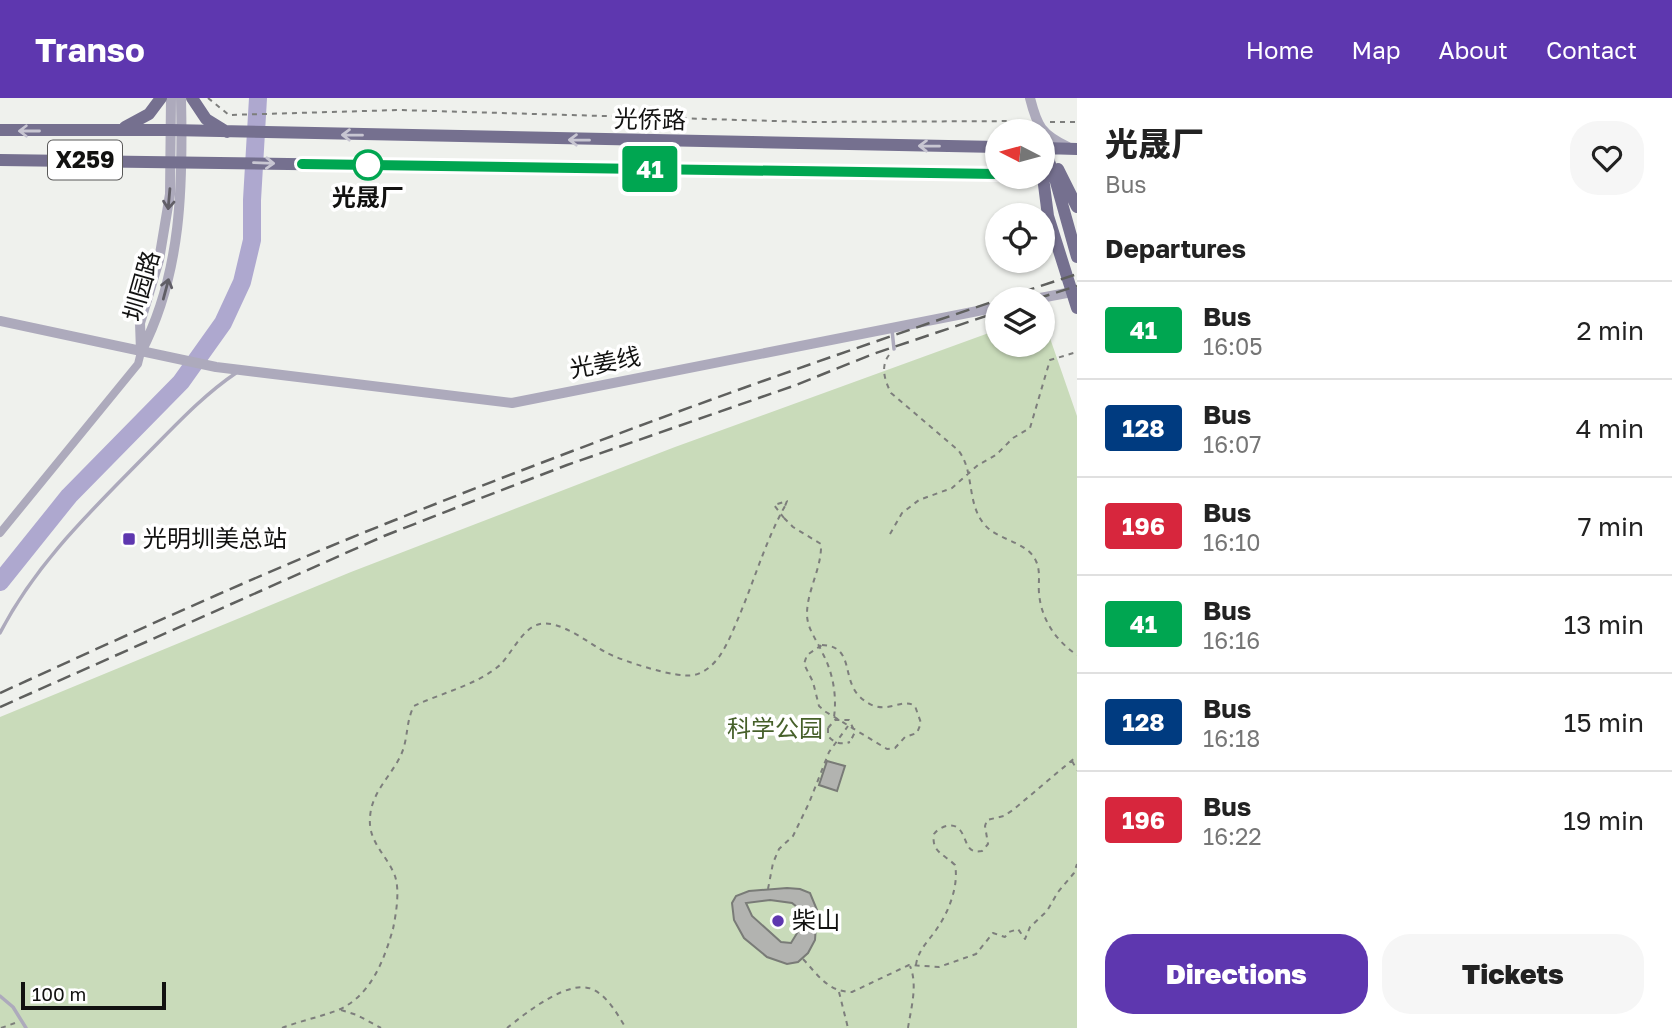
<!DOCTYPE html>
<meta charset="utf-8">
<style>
:root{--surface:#fff;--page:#f6f6f6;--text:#222;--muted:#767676;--line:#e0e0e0;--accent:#5e37af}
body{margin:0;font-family:"Golos Text","Noto Sans SC",sans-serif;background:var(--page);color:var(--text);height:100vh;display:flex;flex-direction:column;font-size:26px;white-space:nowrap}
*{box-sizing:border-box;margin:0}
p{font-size:23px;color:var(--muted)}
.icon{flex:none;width:38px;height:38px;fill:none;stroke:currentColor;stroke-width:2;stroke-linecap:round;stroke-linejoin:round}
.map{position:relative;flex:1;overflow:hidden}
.drawer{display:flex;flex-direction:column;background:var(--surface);width:595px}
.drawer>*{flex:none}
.badge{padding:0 14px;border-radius:5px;font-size:24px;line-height:46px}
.needle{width:46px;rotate:276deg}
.controls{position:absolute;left:985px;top:21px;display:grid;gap:14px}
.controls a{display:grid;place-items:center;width:70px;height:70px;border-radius:50%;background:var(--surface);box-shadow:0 2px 5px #0004;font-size:35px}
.scale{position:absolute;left:21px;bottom:18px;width:145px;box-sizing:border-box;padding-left:7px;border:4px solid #121211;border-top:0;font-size:19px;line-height:24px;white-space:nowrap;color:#121211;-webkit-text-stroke:5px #fff;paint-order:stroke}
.map>.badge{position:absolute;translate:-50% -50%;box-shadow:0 0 0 4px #fff}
h2{padding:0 28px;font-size:26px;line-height:63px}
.round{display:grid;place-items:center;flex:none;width:74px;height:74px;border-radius:28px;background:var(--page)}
.summary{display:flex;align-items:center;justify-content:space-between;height:119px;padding:0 28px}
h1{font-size:33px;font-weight:800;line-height:52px}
.button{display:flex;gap:14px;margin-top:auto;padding:14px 28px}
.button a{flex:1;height:80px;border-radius:28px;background:var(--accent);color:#fff;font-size:28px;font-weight:800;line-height:80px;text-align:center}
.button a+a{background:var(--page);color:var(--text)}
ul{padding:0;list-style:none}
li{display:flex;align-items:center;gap:21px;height:98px;padding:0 28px;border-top:2px solid var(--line)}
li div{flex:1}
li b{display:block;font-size:26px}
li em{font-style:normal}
li .badge{min-width:77px;font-weight:700;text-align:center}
header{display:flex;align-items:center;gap:42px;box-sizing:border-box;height:98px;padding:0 35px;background:var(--accent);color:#fff}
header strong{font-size:33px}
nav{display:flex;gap:38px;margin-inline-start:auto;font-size:24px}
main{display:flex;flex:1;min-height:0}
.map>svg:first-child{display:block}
</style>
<header>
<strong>Transo</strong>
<nav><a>Home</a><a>Map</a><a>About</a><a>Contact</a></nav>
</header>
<main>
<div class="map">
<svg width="1077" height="930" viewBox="0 0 1077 930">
<rect width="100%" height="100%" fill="#eff1ed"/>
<path fill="#c9dbba" d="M1043,220L1077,318V930H0V619L351,474L675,349L997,232L998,247H1043Z"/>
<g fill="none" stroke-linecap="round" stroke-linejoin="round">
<path stroke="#aea8cf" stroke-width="18" d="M0,484L69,398L181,284L223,225L242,184L252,142V102L258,0"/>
</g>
<path fill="#b2b3b0" stroke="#797b77" stroke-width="2" fill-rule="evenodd" d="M827,663L845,668L837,693L819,687Z
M787,790L800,791L810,795L817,812L815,842L808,855L798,864L787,866L767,859L744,840L734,822L732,805L736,798L749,793ZM770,802L792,805L802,813V827L791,845L781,844L752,818L746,805Z"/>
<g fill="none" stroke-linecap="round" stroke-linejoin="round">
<path stroke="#7d7e7c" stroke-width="2" stroke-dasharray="5 5" stroke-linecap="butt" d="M208,0L229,17L399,12L809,24L1027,23
M1050,24H1077
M889,257C880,269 885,283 891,295L958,352C975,373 966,404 984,426C998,443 1027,443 1036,463C1041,474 1038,484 1039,495C1041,521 1056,543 1077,557
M784,420L793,429L821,446C822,470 807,492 807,516C807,531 817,542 823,556C833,575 837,598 834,619
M890,436L902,415L919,402L952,390L978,367L996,357L1013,340L1030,330L1050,262L1077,254
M828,630V638C834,645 841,647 850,644
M1072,663L1077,672
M768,791L773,765L779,751L793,738L809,705L829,654L848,628
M803,861C818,877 828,894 852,894L909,867L939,869L976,856L993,835L1005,839L1009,834L1018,831L1025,841L1030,829L1047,813L1058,794L1074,775L1077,766
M916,867C918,851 930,842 938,829C949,813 959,787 955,767C944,756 931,754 934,736C939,729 953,723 960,732C968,742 965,756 982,753L988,746L985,728L987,722L1004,718L1013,712L1077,658
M839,894L848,930
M341,912L357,917L381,930
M1,930L15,925
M282,930C300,923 320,919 338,912C371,898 384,862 393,831C396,816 400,793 395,778C387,757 368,744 370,720C371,695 390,679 400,659C409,641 405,625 414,608C441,595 477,587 500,567C512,555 523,529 540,526C561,522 588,545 607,555C623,563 677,581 694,577C704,575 713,567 719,559C728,546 734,530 740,516C755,480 766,442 785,408
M507,930C526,915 570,879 594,892C609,900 617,916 626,930
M908,930C911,910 918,887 910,868"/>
<path stroke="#adaabc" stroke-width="3.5" d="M892,232L894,251
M0,535C36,465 91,413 145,358C174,329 202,298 236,275
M0,898L13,909L26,930"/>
<path stroke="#adaabc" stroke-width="8" d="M0,435L138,266L141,254"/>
<path stroke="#adaabc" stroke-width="10" d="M1030,0C1037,28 1041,36 1068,49
M1035,201L1072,194
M0,223L216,269L512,305L998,209
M141,253L140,225L159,162L170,96L171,0
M141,254C182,175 183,87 181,0"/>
<path stroke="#75708f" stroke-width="12" d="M192,0L206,21L227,34
M125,29L149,16L161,0
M0,32H171L998,49
M1043,50L1077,51
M1044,50L1054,77L1077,159
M0,62L998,76
M1058,71L1077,109
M1043,79L1048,118L1077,210"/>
<path stroke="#5f605e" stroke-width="2.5" stroke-dasharray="14 7" stroke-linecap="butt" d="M1001,201L1077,176
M1036,201L1077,188
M0,595C127,537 255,478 385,426C587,345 791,271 998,202
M0,609L384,438L468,405L567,367L796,287L873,256L998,214"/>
<path stroke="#7d7e7c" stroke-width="2" stroke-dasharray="5 5" stroke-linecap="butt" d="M784,420L774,407L787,403L785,408
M822,547C855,548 841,581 860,599C885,622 899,598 915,608L921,625L917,635L905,639L895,650L887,651L826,614L819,608L813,584L804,566L807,557Z
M828,630L835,622H849L855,634L850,644"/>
</g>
<defs><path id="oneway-shaft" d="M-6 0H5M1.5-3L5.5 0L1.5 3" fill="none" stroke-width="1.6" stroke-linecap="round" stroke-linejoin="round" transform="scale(1.75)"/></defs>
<g stroke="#c8c6d2">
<use href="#oneway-shaft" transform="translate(29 33) rotate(-180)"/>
<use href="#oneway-shaft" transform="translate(352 37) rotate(-179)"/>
<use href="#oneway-shaft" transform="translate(579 42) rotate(-179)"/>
<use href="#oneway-shaft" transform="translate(929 48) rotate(-179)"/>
<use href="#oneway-shaft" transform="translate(264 65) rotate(2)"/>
</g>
<g stroke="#605e66">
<use href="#oneway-shaft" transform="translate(169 101) rotate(95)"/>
<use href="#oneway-shaft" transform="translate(166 191) rotate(-75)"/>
</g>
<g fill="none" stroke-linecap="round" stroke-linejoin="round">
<defs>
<path id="line" d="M302,66L998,76"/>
</defs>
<use href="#line" stroke="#fff" stroke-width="16"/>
<use href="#line" stroke="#00a651" stroke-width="10"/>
</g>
<circle fill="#fff" stroke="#00a651" stroke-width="3.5" cx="368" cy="67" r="14"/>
<g fill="#5e37af" stroke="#fff" stroke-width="2.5">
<rect x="122" y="434" width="14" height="14" rx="3.5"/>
<circle cx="778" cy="823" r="7"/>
</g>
<g text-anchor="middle" stroke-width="7" stroke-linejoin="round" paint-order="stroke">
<rect fill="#fff" stroke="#595958" stroke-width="2" x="48" y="42.5" width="74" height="39" rx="5"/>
<g font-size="23" font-weight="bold" fill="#121211">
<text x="85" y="70">X259</text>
</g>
<g font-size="24" fill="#121211" stroke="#fff">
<text transform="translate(650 22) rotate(1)" y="8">光侨路</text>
<text transform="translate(142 188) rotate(-74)" y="8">圳园路</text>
<text transform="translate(605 265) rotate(-11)" y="8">光姜线</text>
</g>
<g font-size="24" font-weight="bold" fill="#121211" stroke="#fff">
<text x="368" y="108">光晟厂</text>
</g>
<g font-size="24" fill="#121211" stroke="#fff" text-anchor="start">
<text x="143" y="449">光明圳美总站</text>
<text x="792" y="831">柴山</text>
</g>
<g font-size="24" fill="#46602a" stroke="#fff">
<text x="775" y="639">科学公园</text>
</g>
</g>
</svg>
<div class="controls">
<a><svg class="needle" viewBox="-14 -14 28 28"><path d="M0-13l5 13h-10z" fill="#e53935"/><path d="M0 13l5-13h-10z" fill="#767676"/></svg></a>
<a><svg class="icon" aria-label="locate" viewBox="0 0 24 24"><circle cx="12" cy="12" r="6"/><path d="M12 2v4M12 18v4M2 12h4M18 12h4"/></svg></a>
<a><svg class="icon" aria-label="layers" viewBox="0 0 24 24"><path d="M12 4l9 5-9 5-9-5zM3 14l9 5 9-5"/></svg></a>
</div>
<div class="scale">100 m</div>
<b class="badge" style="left:650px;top:71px;background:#00a651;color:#fff">41</b>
</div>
<section class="drawer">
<div class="summary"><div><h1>光晟厂</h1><p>Bus</p></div><a class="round"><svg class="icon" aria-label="heart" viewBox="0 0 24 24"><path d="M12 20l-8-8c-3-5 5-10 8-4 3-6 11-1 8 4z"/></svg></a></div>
<h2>Departures</h2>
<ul>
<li><span class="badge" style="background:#00a651;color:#fff">41</span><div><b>Bus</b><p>16:05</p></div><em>2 min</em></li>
<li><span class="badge" style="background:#003b80;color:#fff">128</span><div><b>Bus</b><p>16:07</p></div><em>4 min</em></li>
<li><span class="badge" style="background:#d7263d;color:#fff">196</span><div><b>Bus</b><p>16:10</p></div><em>7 min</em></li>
<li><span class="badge" style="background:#00a651;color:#fff">41</span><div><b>Bus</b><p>16:16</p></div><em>13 min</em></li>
<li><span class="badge" style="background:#003b80;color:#fff">128</span><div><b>Bus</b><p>16:18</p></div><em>15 min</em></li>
<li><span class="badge" style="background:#d7263d;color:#fff">196</span><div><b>Bus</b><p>16:22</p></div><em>19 min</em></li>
</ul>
<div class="button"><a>Directions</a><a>Tickets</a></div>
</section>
</main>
